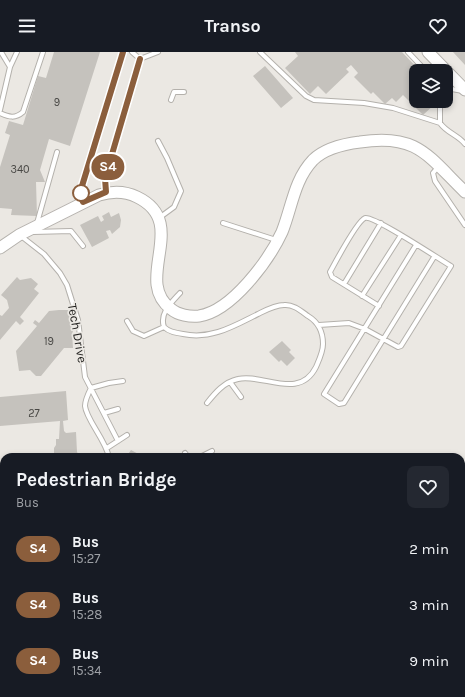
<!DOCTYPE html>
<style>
:root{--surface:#171b24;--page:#242831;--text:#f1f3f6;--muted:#9ea1a6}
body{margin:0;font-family:Karla,sans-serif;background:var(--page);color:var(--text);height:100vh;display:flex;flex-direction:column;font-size:15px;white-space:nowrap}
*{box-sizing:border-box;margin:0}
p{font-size:13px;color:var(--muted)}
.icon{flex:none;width:22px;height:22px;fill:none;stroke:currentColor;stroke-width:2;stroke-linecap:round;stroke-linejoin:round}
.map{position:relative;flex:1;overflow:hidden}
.side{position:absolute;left:0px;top:401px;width:465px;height:244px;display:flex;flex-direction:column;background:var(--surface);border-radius:12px 12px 0 0;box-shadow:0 2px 6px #0003}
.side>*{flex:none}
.badge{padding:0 8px;border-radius:13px;font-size:14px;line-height:26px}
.fabs{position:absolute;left:409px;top:12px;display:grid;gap:8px}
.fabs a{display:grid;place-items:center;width:44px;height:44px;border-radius:8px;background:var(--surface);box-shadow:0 2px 6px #0003;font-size:20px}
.map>.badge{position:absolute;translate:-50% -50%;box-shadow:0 0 0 2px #fff}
.round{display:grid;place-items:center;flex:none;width:42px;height:42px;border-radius:8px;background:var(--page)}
.overview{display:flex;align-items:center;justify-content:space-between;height:68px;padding:0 16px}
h1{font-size:19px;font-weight:700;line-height:30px}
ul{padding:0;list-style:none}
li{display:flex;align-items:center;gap:12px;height:56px;padding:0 16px}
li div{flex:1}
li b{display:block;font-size:15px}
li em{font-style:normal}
li .badge{min-width:44px;font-weight:700;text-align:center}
header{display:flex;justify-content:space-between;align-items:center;height:52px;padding:0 16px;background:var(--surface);font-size:18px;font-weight:700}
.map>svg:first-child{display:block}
</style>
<header><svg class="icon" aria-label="menu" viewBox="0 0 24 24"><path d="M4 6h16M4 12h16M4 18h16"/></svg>Transo<svg class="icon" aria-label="heart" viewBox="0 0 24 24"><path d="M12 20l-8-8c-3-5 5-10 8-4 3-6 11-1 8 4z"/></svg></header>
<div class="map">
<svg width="465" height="645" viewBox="0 0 465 645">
<rect width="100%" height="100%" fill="#ebe8e3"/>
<path fill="#c5c2bd" d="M54,0H100L70,94L49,87L40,118L45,130H36L37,164L11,163L12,157L0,156V115L10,83L5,81L9,69L23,73L38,24L46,26Z
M295,0H402L420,19H416V49H434L436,51L423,63L403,43L396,50L392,46L385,52L373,40L371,42L354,25L358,21L351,13L346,17L349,20L326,42L318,34L310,42L285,16L298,4Z
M453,0H465V13Z
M265,14L293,46L281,56L253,24Z
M109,160L111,165L119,161L121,168L120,175L112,182L110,178L106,179L109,186L92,195L80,173L98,164L101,170L104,168L102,164Z
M17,225L20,228L31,226L38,232L34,237L39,241L20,265L24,269L20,273L16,269L0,288V263L2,264L9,256L7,248L1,243Z
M59,258H70L73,280L72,281L73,296H64L41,324H36L30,318L19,319L16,299L37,274L33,271L35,268L39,271L49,259Z
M282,289L291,298L289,300L295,306L287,314L281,308L279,310L269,300Z
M66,339L68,368L63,369L64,379L66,381L76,380L77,400L80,405H52L54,403V396L56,393V387H59L60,369L0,374V345Z
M131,398L144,405H126Z
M4,417V479H0V418Z
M77,641H91V645H77Z"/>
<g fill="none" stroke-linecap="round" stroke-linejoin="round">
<defs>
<path id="lane" d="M1,0L10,15
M132,0L140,7
M260,0L306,44L314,48L364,51L393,56L440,71C447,81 458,83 465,92
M408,0L426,19
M140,7L158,0
M446,36L463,39
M171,48L174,40H184
M440,49V71
M0,58L10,15L17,0
M0,61C9,65 15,67 23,60L43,0
M158,89L167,106L181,139L174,155L159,166
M439,114L433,121L435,129L465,173
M106,140L105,126L140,7
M83,150L81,141L86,119L123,0
M37,171L57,100
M223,171L276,188
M33,180L71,179L83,194
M21,184L44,202L60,221L67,233L78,268L85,325L118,389
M416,193L324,342L339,352L344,351L434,205
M344,232L381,171
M180,241C172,250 159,261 164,275C169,280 176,281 183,282C211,288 234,274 258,262C266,258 275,253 284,253C293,252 301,259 308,264C318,270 323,280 323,292C323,300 319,308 316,315C299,349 263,321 238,327C224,330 215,341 207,351
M362,244L401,183
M127,269L133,279L144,284L164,275
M319,273L349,271L365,277L398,295L401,294L451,214C439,207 373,163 365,166C357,169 335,211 330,220L332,225L379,254
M230,330L241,345
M91,336C88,342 85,348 85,354C86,367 105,387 109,405
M91,336L109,331L123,329
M104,361L118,357
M107,396L127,383
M185,401L188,405
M200,405L212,399
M0,489H4
M0,566L4,568
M0,594H4
M0,618L4,622
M24,641L28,645"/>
<path id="secondary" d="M428,0L465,38
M0,196L19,183L99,143C112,139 125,139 137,145C191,171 132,228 171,257C178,263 190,265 199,264C232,259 269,208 282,180C292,155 294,128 313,108C325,96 344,92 360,90C417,81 428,104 465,140"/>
</defs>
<use href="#lane" stroke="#b4b1ac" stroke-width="6"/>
<use href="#secondary" stroke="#b4b1ac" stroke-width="13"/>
<use href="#lane" stroke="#fff" stroke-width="4"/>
<use href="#secondary" stroke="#fff" stroke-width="11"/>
<path stroke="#696764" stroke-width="2" stroke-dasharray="5 5" stroke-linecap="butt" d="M461,617L465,612
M461,630L465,625
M437,645L440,641
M448,645L451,641"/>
</g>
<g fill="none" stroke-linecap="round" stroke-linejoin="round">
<defs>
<path id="line" d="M123,0L82,134L80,144L83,150L106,140L105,126L140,7"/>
</defs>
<use href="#line" stroke="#fff" stroke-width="9"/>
<use href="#line" stroke="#8b5e3c" stroke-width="6"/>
</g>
<circle fill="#fff" stroke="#8b5e3c" stroke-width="2" cx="81" cy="141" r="8"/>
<g text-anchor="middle" stroke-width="3.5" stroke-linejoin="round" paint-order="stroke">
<g font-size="11" fill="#494845">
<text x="57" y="54">9</text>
<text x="20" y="121">340</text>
<text x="49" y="293">19</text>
<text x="34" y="365">27</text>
</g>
<g font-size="13" fill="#201f1d" stroke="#ebe8e3">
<text transform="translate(78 281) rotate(80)" y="5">Tech Drive</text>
</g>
</g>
</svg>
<div class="fabs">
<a><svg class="icon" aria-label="layers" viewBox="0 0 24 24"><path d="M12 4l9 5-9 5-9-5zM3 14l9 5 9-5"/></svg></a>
</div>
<b class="badge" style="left:108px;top:115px;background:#8b5e3c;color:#fff">S4</b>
<section class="side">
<div class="overview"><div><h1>Pedestrian Bridge</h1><p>Bus</p></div><a class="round"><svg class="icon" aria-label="heart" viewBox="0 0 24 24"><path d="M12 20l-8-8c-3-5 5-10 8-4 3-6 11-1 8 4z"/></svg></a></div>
<ul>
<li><span class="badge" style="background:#8b5e3c;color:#fff">S4</span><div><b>Bus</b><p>15:27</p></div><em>2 min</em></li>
<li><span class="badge" style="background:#8b5e3c;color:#fff">S4</span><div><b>Bus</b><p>15:28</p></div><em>3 min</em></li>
<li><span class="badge" style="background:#8b5e3c;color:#fff">S4</span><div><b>Bus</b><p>15:34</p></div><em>9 min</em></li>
</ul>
</section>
</div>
